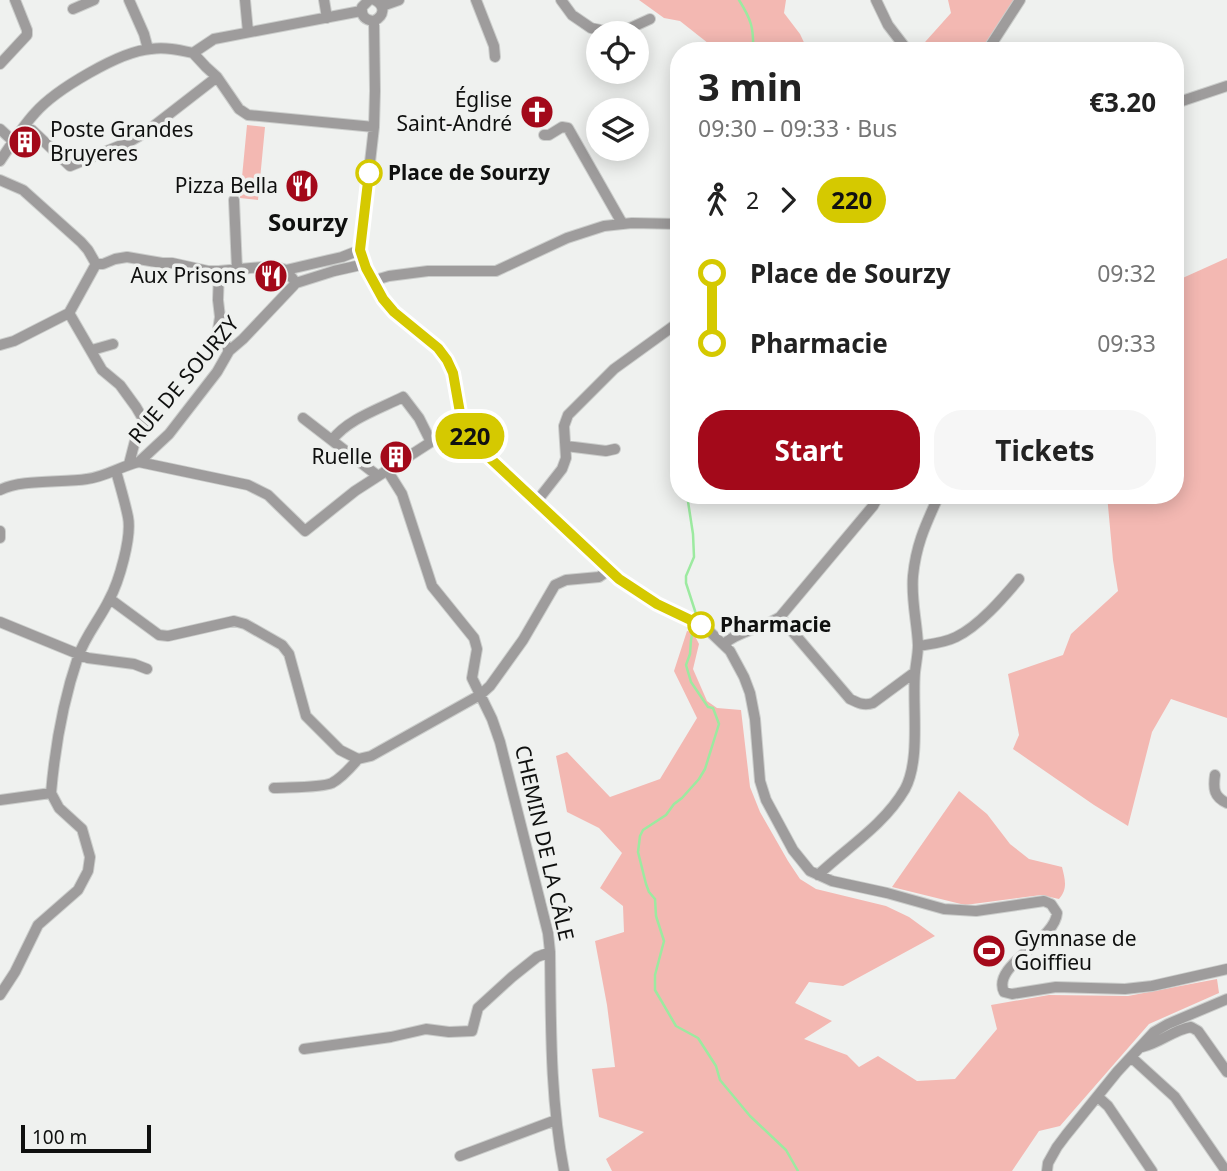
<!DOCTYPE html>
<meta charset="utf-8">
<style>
:root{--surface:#fff;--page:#f6f6f6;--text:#222;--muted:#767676;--accent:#a3091a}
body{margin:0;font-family:"Noto Sans",sans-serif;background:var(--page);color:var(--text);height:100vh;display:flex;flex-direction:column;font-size:26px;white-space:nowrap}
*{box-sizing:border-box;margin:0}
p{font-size:23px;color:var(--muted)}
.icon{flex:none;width:38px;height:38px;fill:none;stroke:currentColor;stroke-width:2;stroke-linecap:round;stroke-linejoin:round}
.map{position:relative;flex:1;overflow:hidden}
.details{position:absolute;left:670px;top:42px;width:514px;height:462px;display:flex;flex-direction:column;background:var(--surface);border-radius:28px;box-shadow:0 4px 18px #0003}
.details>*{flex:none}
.badge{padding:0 14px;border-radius:23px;font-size:24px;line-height:46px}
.tools{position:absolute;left:586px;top:21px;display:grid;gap:14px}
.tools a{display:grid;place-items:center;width:63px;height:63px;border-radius:50%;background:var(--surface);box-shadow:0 4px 18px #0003;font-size:35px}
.scale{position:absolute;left:21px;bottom:18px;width:130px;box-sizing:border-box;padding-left:7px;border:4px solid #0f100f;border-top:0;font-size:19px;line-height:24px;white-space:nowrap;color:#0f100f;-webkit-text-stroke:5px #eff1ef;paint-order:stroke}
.map>.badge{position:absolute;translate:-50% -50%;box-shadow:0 0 0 4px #fff}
.legs{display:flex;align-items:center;gap:10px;height:77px;padding:0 28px;font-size:23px}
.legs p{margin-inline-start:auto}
.summary{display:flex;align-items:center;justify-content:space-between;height:119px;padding:0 28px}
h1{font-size:38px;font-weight:700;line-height:52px}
.cta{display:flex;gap:14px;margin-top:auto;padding:14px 28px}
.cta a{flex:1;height:80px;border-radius:28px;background:var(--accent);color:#fff;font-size:28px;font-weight:700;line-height:80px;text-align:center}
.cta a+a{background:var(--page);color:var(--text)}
ul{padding:0 28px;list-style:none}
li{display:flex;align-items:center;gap:24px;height:70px;font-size:26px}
li i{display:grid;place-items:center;width:10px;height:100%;margin:0 9px;background:currentColor}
li i::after{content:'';width:18px;height:18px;margin:-9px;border:5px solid;border-radius:50%;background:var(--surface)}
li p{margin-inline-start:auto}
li:first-child i{background:linear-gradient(#0000 50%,currentColor 0)}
li:last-child i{background:linear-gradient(currentColor 50%,#0000 0)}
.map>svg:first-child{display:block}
</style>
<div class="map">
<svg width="1227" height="1171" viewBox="0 0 1227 1171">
<rect width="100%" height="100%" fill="#eff1ef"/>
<path fill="#f3b8b2" d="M639,0H786L784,13L800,34L808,51H718L680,21L664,18Z
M948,0H1014L980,51H917L951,13Z
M247,125L265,127L258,200L240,198Z
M1227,258V718L1171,699L1152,732L1128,826L1094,805L1013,749L1019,735L1008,674L1063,655L1071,634L1118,591L1113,560L1107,495H1176V281Z
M687,631L693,632L699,644L693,669L707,701L717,708L741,710L750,787L760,812L788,861L800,879L816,889L886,906L909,917L935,936L843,986L809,982L795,1003L832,1021L804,1039L847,1055L859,1067L878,1056L917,1081L955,1079L997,1029L991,1005L1049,995L1128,996L1217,979L1219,993L1149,1024L1060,1126L1039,1131L1012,1171H612L606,1159L644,1132L599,1117L592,1069L615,1067L607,1005L595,941L624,932L623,906L600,888L622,853L599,828L567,812L556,756L567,752L610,797L660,779L697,718L674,671Z
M959,791L987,814L1010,844L1029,859L1062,867C1065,879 1068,889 1059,899L1041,895L965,905L892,887Z"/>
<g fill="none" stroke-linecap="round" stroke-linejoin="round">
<path stroke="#9ceaa0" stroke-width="2.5" d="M739,0C751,19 754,28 753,51
M687,495L693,534L694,557L686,576V583L696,614L691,640L690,654L686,665L691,682L708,707L713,708L719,724L705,769L699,779L682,798L674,804L666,815L643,830L640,836L638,852L646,884L649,892L655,899L656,916L664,941L655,975V990L676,1026L698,1038L716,1066L720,1080L750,1116L786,1150L798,1171"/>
<defs>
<path id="minor" d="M129,0L144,34L148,49
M245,0L248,32
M324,0L327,18
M369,0L362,7C361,16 365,20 374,21
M476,0L494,46L495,57
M561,0L572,15L591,28L610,32L628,29L650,19
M876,0L888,25L908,51
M382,6L399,0
M73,9L94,0
M361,11L214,39L193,53L206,67L217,77L239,109L248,115L374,127
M374,21L375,91L374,127L360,250L366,268L383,299L394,312L437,348L447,360L453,374L462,424L478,447L619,579L657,604L707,629L730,651L744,677L750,693L755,719L760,781L766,800L793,850L810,871L832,881L887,893L944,909L976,911L1044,901L1051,904L1057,913C1055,941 991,965 1004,992L1012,994L1056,987L1125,989L1152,986L1227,969
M374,21C384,16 386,6 375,0
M987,51L1020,0
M0,64L27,35V30L15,0
M1176,103L1227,86
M24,127L32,130L70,166L129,142L146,132L217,77
M0,129L13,141
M544,135H549L562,127L568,128L622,223
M0,161C11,145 22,127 35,113C55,90 120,51 151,49C166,47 179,50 193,53
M0,180L23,190L81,242L88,250L96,264
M234,200L237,269
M96,264H103L115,259L127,257L162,263H172L208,271H219L273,266L286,270L296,283L243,339L229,351L217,372L169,434L139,462
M96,264L69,313L102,370L120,385L136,407L146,424L136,437L129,464
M286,270L342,257L360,250
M219,271L218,300L220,317L218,330L229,351
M372,281L389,276L428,271H496L567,238L604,226L632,223L679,224
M296,283L334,271L365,264
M0,345L14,341L69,313
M92,350L113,344
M303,418L378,476
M332,440C348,419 379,409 403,397L419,418L431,442
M566,446L606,451L615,449
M387,470L402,494L432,586L474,638L477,649L472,678L492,719L500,742L548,933L550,952C551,1025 550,1098 564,1171
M0,490C21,479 62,483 87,479C105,477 121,466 139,462L248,485L268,495L305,531L355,491L431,442L462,424
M537,501L562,469L566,458L564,426L568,415L614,369L679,322
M0,531V538
M110,599L159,635L168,636L234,621L245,624L282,645L289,654L306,716L340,750L358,759L371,756L480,695L490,686L523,640L555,585L566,580L599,577L609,570
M780,617L850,699C858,703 864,706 873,703L915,672
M0,622L88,658L134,664L147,669
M724,644C738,631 763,628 780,617L873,506L879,495
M918,646C931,644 944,643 956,637C979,626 1003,598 1019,579
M1215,775C1213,789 1214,797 1227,803
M274,788C288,787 321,788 332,783C343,777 351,767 358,759
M51,793C55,747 63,701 78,657C85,636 100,619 109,600C119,582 132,537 128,517C125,502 120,486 116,471
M0,800L51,793
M818,875C848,847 884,825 905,789C921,759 912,706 915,672C916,663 918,654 918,645C917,622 911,600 913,576C916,544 926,524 939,495
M0,995L15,972L38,925L78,890L88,871L90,857L82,829L59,808L51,793
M1142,1047C1160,1043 1173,1030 1191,1027L1198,1031L1227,1072
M304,1049L391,1037L426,1029L449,1032L472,1031L478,1008L512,977L537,957L550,952
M1131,1057L1175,1097L1226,1171
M1098,1097L1108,1106L1152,1171
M460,1156L556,1120
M1047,1171L1048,1163L1057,1147L1066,1135L1117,1072L1154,1032L1168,1024L1227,999"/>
</defs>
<use href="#minor" stroke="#cbcdcb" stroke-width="12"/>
<use href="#minor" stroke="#9e9c9c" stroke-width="10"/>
</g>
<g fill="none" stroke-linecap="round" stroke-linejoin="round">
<defs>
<path id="line-1" d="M369,173L360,250L366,268L383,299L394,312L438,348L447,360L453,373L462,424L478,447L619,579L657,604L701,625"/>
</defs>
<use href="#line-1" stroke="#fff" stroke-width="16"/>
<use href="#line-1" stroke="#d5c900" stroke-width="10"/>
</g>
<defs>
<symbol id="church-disc" viewBox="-11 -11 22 22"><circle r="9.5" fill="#a3091a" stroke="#eff1ef"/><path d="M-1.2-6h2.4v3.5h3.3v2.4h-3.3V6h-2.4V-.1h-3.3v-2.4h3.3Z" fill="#fff"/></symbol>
<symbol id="building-disc" viewBox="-11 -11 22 22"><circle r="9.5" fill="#a3091a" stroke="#eff1ef"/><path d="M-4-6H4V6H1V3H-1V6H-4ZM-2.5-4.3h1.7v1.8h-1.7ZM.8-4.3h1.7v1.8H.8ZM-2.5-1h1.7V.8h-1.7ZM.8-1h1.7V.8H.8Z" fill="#fff"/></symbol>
<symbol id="restaurant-disc" viewBox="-11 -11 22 22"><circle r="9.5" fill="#a3091a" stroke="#eff1ef"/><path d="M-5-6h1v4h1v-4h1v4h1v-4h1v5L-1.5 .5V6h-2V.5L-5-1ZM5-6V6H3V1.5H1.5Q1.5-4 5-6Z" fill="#fff"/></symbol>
<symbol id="stadium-disc" viewBox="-11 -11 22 22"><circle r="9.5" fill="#a3091a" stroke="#eff1ef"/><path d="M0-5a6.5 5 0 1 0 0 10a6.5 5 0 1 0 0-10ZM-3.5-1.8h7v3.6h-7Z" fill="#fff"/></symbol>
</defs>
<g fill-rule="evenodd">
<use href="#church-disc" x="518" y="93" width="38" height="38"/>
<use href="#building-disc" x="6" y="123" width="38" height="38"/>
<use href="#restaurant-disc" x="283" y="167" width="38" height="38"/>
<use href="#restaurant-disc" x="252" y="257" width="38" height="38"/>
<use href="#building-disc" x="377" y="438" width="38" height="38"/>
<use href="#stadium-disc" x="970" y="932" width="38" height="38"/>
</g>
<g fill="#fff" stroke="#d5c900" stroke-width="3.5">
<circle cx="369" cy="173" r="12"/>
<circle cx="701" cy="625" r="12"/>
</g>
<g text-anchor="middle" stroke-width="7" stroke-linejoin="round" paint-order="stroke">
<g font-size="21" fill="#0f100f" stroke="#eff1ef" text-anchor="end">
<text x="512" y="107">Église<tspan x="512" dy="24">Saint-André</tspan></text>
<text x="50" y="137" text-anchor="start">Poste Grandes<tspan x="50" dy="24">Bruyeres</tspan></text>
<text x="278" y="193">Pizza Bella</text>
<text x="246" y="283">Aux Prisons</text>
<text x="372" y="464">Ruelle</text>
<text x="1014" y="946" text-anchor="start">Gymnase de<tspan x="1014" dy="24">Goiffieu</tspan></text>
</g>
<g font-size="21" font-weight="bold" fill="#0f100f" stroke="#eff1ef" text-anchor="start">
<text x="388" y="180">Place de Sourzy</text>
<text x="720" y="632">Pharmacie</text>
</g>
<g font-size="21" fill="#0f100f" stroke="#eff1ef">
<text transform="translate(184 380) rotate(-50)" y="7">RUE DE SOURZY</text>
<text transform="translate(544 843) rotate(77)" y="7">CHEMIN DE LA CÂLE</text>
</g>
<g font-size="24" font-weight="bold" fill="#0f100f" stroke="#eff1ef">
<text x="308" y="231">Sourzy</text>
</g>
</g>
</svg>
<div class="tools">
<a><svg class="icon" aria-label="locate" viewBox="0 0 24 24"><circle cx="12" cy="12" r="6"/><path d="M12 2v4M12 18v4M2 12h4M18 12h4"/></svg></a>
<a><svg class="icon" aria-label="layers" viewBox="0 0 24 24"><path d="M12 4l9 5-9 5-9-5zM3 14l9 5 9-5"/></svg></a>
</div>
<div class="scale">100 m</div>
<b class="badge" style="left:470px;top:436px;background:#d5c900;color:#111">220</b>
<section class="details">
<div class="summary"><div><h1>3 min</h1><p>09:30 – 09:33 · Bus</p></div><b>€3.20</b></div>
<div class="legs"><svg class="icon" aria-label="walk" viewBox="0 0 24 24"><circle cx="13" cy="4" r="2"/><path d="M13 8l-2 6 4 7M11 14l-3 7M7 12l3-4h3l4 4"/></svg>2<svg class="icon" aria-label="forward" viewBox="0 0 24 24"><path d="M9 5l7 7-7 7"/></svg><b class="badge" style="background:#d5c900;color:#111">220</b></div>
<ul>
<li><i style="color:#d5c900"></i><b>Place de Sourzy</b><p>09:32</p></li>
<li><i style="color:#d5c900"></i><b>Pharmacie</b><p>09:33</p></li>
</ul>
<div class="cta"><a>Start</a><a>Tickets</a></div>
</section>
</div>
